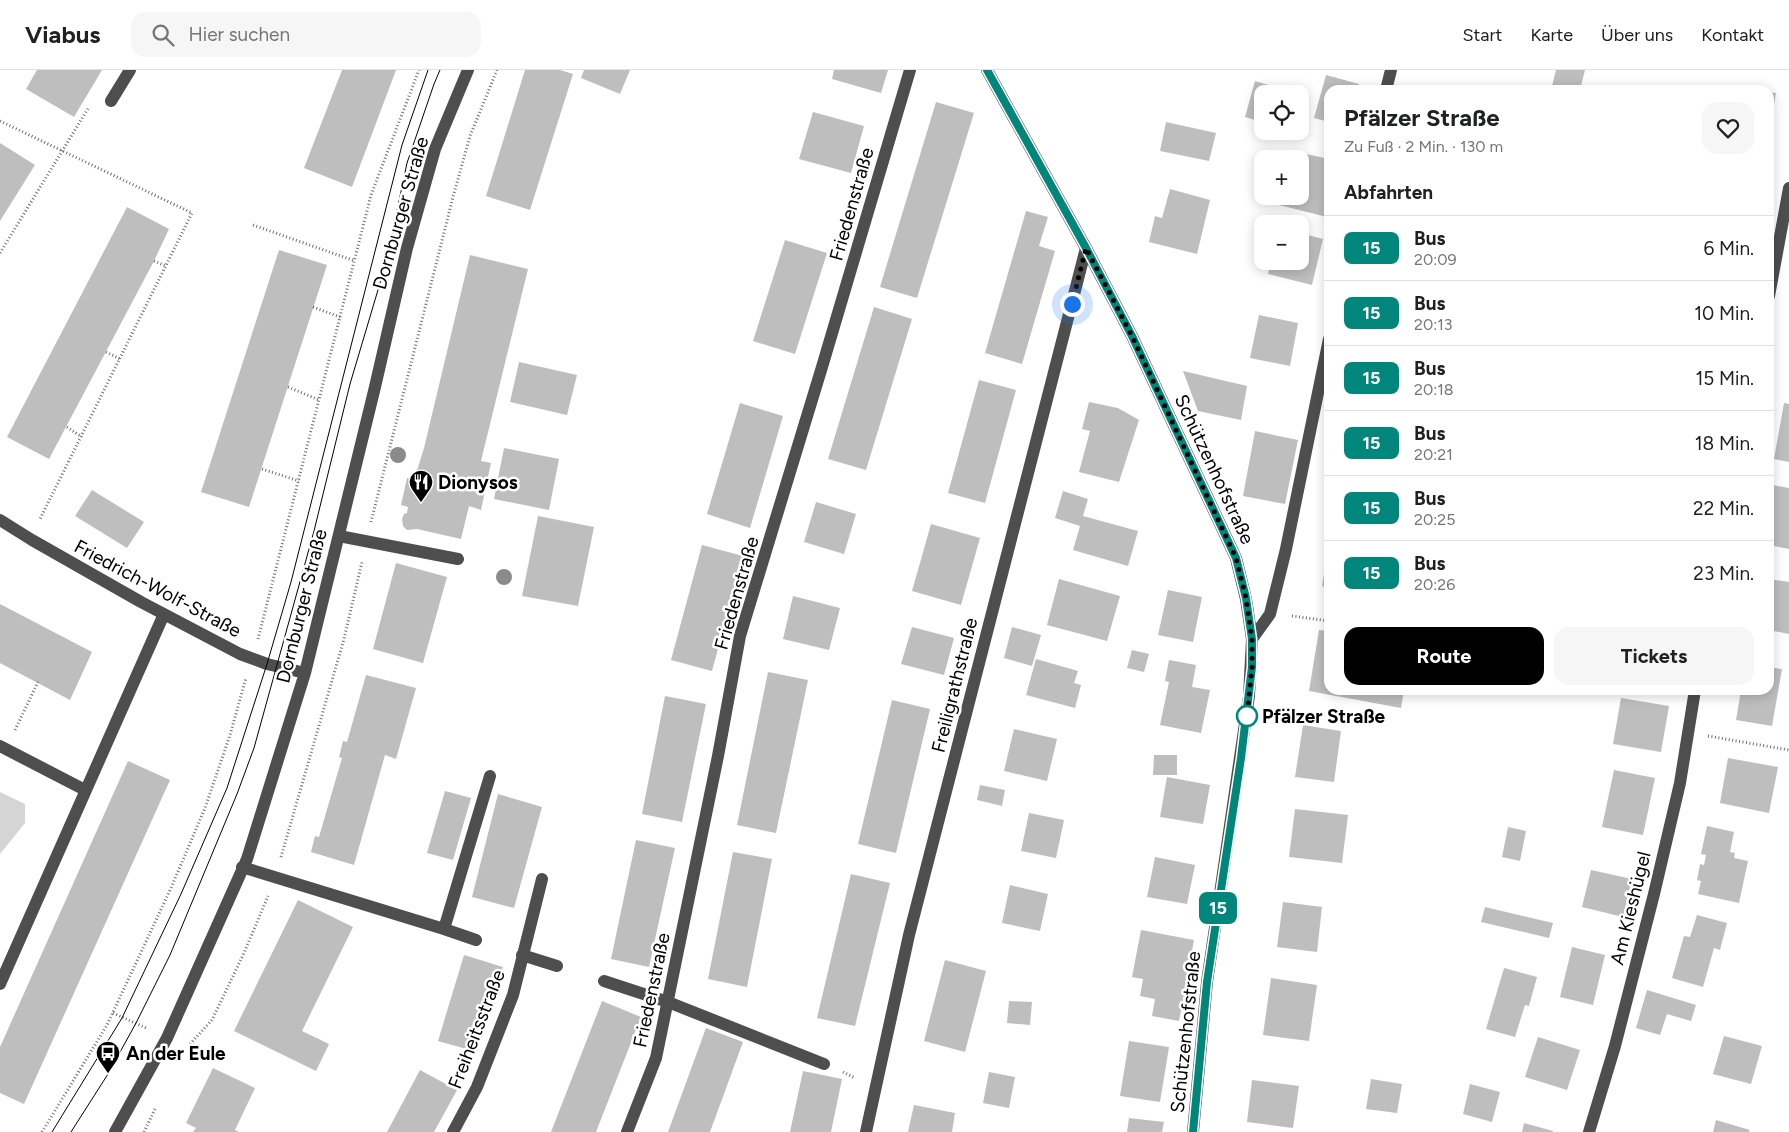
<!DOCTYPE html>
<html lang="de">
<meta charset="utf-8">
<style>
:root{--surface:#fff;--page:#f6f6f6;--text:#202124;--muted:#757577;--line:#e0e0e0;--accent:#000}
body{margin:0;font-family:Figtree,sans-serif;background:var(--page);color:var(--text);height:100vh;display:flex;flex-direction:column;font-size:19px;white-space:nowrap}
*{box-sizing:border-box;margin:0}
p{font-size:16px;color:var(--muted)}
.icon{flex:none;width:28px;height:28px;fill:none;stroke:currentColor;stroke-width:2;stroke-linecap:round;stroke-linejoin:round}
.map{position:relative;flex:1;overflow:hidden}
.sheet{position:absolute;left:1324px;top:15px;width:450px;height:610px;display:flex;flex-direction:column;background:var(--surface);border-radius:15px;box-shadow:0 2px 12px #0003}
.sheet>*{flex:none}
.badge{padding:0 10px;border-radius:8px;font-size:18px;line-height:32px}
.buttons{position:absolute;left:1254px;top:15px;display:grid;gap:10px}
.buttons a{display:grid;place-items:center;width:55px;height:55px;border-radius:10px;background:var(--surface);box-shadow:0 2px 12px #0003;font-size:25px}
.you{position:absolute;width:25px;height:25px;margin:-12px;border:4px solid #fff;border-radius:50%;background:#1a73e8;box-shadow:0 0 0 8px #1a73e833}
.map>.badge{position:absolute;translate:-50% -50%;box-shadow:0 0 0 2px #fff}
h2{padding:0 20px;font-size:19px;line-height:45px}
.round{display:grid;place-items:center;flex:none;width:52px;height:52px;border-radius:15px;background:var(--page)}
.headline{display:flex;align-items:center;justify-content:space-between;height:85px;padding:0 20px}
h1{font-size:24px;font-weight:700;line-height:38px}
.primary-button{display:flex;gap:10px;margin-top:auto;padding:10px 20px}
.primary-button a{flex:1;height:58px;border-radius:15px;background:var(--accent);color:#fff;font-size:20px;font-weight:700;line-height:58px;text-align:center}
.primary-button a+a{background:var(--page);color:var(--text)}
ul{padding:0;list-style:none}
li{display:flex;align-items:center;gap:15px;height:65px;padding:0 20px;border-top:1px solid var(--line)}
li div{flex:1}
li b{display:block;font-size:19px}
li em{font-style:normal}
li .badge{min-width:55px;font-weight:700;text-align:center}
header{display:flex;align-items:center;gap:30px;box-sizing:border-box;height:70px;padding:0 25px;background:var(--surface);border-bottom:1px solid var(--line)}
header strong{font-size:24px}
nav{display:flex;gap:28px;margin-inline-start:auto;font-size:18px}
.search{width:350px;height:45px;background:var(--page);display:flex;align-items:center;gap:12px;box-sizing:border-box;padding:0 18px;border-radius:15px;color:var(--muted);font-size:19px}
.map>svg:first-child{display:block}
</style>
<header>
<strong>Viabus</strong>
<div class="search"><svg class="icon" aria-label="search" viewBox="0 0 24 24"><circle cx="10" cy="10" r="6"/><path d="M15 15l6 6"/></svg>Hier suchen</div>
<nav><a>Start</a><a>Karte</a><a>Über uns</a><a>Kontakt</a></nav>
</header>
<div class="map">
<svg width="1789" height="1062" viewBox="0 0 1789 1062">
<rect width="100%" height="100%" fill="#fff"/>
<path fill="#d5d5d5" d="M0,722L25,734V753L0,784Z"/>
<path fill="#bebebe" d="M37,0H102L74,47L26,19Z
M342,0H396L352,117L304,98Z
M525,0H560L573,4L530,140L486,126Z
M584,0H630L620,24L581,8Z
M834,0H888L881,23L832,9Z
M1556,0H1585L1580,20H1551Z
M1326,5L1359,14L1357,20H1329V52L1314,48Z
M1255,11L1275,17L1272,24H1262V52L1245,47Z
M1732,15L1753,19V20H1731Z
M1769,22L1776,23L1770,57H1769Z
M936,32L974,43L917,228L880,217Z
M813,42L864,56L851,103L799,89Z
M1166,52L1216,63L1209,91L1160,81Z
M0,73L35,95L0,151Z
M1288,80L1329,89V138L1327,147L1275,134L1277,126H1300V89H1286Z
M1170,119L1210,130L1197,184L1149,172L1155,146L1162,148Z
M127,137L169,159L154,191L49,389L7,367Z
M1026,141L1048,147L1039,176L1055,181L1022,294L985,283Z
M1300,163L1323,169L1312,215L1268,204L1271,191H1300Z
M785,170L827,183L795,284L753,271Z
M279,180L327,195L249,437L201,422Z
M470,185L528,199L481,391L491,393L481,440L469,436L461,469L417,459L407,460L403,456L402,449L404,444L407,443L408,437L401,435L407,408L414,410L424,378Z
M874,237L912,249L866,400L828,389Z
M1259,245L1298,253L1290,296L1250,288Z
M519,292L577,305L567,345L510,332Z
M1183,301L1247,316L1241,350L1198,341Z
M979,310L1016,320L985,433L948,423Z
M1089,332L1118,338L1139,350L1119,412L1079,402L1090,361L1082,359Z
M740,333L783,346L750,458L707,444Z
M1784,333L1789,334V392L1774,389Z
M1255,361L1298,370L1285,434L1243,426Z
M504,378L559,389L549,440L494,429Z
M1772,415L1789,418V479L1769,475V428Z
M92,420L144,452L127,478L75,446Z
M1063,421L1088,429L1083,446L1138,461L1128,496L1073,480L1080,456L1055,448Z
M816,432L856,444L844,484L804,472Z
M538,446L594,457L578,536L522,526Z
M931,454L980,468L961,535L912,521Z
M702,475L743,486L712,601L671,590Z
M1328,480H1329V518L1322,516Z
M396,493L447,507L423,593L373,579Z
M1059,509L1120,526L1107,571L1047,555Z
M1769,509L1789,512V564L1769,560Z
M1168,520L1202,527L1193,572L1158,565Z
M793,526L840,538L829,580L783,569Z
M0,534L92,582L70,630L0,593Z
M912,557L954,568L944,605L901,594Z
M1012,557L1041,565L1032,596L1004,588Z
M1319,560L1329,561V620H1404L1401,638L1309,621Z
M1132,580L1149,584L1144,602L1127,598Z
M1036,589L1078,601L1074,613L1081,615L1075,638L1026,625Z
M1169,590L1196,595L1192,617L1210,620L1201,663L1160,655L1169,612L1165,611Z
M1769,597L1782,599L1772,656L1736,650L1741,620H1769Z
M768,602L808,610L776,763L737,755Z
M366,605L416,618L396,689L385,685L354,795L311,782L315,766L319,767L342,688L339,687L343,671L347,672Z
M665,626L706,634L682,752L642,744Z
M1621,628L1669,636L1661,682L1613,674Z
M892,630L930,639L896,783L858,774Z
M1303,655L1341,661L1334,712L1295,707Z
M1014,659L1057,669L1047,711L1004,701Z
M1154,685H1177V705H1153Z
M1728,688L1778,697L1769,743L1720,733Z
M128,691L170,710L24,1034L0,1023V977Z
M1614,700L1655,708L1643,765L1602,757Z
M1167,707L1210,715L1203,754L1160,747Z
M980,715L1005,720L1002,736L977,730Z
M445,721L471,728L453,790L427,783Z
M498,724L542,737L514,838L472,827Z
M1295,739L1348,745L1342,793L1289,787Z
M1029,743L1064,750L1056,788L1021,781Z
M1707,756L1734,762L1730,782L1735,783L1734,788L1748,791L1739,833L1698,824L1701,811L1697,810L1700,794L1704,795L1706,785L1701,784Z
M1508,757L1526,761L1520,791L1502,787Z
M636,770L675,778L649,897L611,889Z
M733,782L772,789L747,917L708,909Z
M1155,787L1195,795L1187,834L1147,827Z
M1591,800L1632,809L1623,847L1582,837Z
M851,804L890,813L855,956L817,948Z
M1010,815L1048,824L1040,861L1002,853Z
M298,830L353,857L302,961L329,974L316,1001L234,961Z
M1283,832L1322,837L1317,882L1277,877Z
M1485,837L1553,853L1549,868L1481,852Z
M1697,845L1727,853L1720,880L1714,878L1703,917L1672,908L1684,866L1690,867Z
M1141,860L1194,870L1179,951L1152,946L1155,929L1140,926L1143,909L1132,907Z
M1572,877L1605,885L1593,935L1560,927Z
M464,885L503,897L477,982L438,971Z
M945,890L986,901L965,982L924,971Z
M1504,898L1537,907L1529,936L1525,935L1515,967L1486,959Z
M1271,908L1317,915L1309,971L1263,965Z
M1647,920L1696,935L1691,951L1667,944L1660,965L1636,958Z
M602,931L641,947L596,1062H551Z
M1009,931L1032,932L1030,955L1007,953Z
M706,958L743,972L710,1062H668Z
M1724,966L1762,976L1751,1014L1713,1004Z
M1538,967L1580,980L1567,1020L1525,1007Z
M1129,971L1169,977L1160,1032L1120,1026Z
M213,998L255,1018L235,1060L239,1062H193L196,1058L186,1053Z
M420,1000L457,1020L451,1031L434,1062H387Z
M803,1001L842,1009L831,1062H790Z
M989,1002L1015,1007L1009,1038L983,1033Z
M1371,1009L1402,1014L1397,1043L1366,1039Z
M1252,1010L1299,1016L1293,1058L1247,1052Z
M1470,1014L1500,1022L1492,1052L1463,1044Z
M914,1035L955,1043L952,1062H908Z
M1129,1048L1164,1052L1162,1062H1127Z
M1716,1050L1750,1060L1749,1062H1713Z
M1524,1053L1553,1061V1062H1522Z"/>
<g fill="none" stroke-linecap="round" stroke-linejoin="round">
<path stroke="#707070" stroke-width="3" stroke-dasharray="1 2.5" stroke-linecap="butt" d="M0,51L192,143L40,449
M253,155L355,191
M0,183L89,37
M154,191L166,196
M313,237L340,247
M106,282L120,289
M288,317L319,330
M67,357L82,367
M262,399L299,411
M371,452L453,127L470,66L497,0
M1292,546L1329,551
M258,569L371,125L419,0
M15,660L38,612
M1708,666L1789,680
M281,787L344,569L362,492
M113,943L146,958L145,960
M190,974L212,950L244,883L268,826
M843,1002L855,1008
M42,1062L107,955L171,818L205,738L230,665L246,608
M144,1062L155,1039"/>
<path stroke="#4e4e4e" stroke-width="12" d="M987,0L1086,178L1132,266L1236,488L1246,529L1252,569L1249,626L1207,912L1193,1062
M1386,20L1391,0
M111,31L130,0
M1769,226L1789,118
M0,450L32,470L141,532L240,584L267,594L305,603
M339,466L458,489
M1252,569L1270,544L1286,479L1329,269
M0,676L85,720
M242,797L444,859L490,706
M444,859L476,870
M522,885L557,896
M604,911L668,932L824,994
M0,914L164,544
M115,1062L167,968L247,789L305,603L375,317L407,178L435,79L468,0
M453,1062L477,1017L513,925L542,809
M627,1062L656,988L718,686L740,566L822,297L910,0
M866,1062L909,865L1086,178
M1589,1062L1615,976L1654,824L1680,713L1695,620"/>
<path stroke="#000" stroke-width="1" d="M52,1062L122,948L181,824L227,718L267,594L291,512L402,75L428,0
M71,1062L108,1004L136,953L170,885L237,724L254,678L314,461L350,314L386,193L407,93L434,14L440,0"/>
</g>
<g fill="#8b8b8b">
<circle cx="398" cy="385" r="8"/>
<circle cx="504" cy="507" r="8"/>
</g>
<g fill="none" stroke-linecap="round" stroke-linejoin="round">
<defs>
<path id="line" d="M987,0L1086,178L1132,266L1236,488L1246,528L1252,569V597L1241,688L1207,912L1193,1062"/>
</defs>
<use href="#line" stroke="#fff" stroke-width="11"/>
<use href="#line" stroke="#00867a" stroke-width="8"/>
<path stroke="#000" stroke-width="5" stroke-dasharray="0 9" d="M1072,234L1086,178L1132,266L1236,488L1246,528L1252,569V597L1247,646"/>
</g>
<defs>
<symbol id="restaurant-pin" viewBox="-11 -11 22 30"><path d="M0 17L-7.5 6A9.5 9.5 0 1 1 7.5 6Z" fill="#000" stroke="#fff"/><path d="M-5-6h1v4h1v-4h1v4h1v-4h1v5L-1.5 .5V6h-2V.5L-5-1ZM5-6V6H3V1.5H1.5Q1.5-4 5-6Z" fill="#fff"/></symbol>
<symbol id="bus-pin" viewBox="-11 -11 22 30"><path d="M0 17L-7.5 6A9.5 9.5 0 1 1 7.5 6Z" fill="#000" stroke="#fff"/><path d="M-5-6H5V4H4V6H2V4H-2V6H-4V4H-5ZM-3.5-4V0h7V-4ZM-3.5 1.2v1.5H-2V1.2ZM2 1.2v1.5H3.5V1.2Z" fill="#fff"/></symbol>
</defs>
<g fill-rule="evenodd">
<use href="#restaurant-pin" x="407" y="398" width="28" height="38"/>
<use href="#bus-pin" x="94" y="969" width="28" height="38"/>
</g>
<circle fill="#fff" stroke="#00867a" stroke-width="2.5" cx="1247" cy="646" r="10"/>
<g text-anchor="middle" stroke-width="5" stroke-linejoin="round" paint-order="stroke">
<g font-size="19" fill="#000" stroke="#fff">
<text transform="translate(851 134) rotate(-74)" y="7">Friedenstraße</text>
<text transform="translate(400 143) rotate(-74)" y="7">Dornburger Straße</text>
<text transform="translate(1215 399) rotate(65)" y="7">Schützenhofstraße</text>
<text transform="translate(158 518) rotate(28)" y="7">Friedrich-Wolf-Straße</text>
<text transform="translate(736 523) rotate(-74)" y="7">Friedenstraße</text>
<text transform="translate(301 536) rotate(-76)" y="7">Dornburger Straße</text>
<text transform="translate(954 615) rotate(-76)" y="7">Freiligrathstraße</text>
<text transform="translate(1630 838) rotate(-76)" y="7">Am Kieshügel</text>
<text transform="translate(651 920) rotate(-78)" y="7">Friedenstraße</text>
<text transform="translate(476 959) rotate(-69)" y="7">Freiheitsstraße</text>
<text transform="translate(1185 962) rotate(-84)" y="7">Schützenhofstraße</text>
</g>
<g font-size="19" font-weight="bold" fill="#000" stroke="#fff" text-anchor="start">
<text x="438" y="419">Dionysos</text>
<text x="126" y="990">An der Eule</text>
</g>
<g font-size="19" font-weight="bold" fill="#000" stroke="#fff" text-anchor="start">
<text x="1262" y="653">Pfälzer Straße</text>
</g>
</g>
</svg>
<div class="buttons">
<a><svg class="icon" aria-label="locate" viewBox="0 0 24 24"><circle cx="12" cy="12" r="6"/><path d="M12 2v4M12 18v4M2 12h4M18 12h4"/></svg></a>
<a>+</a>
<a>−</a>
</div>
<div class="you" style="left:1072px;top:234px"></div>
<b class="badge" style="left:1218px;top:838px;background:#00867a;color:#fff">15</b>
<section class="sheet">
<div class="headline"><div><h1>Pfälzer Straße</h1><p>Zu Fuß · 2 Min. · 130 m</p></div><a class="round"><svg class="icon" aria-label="heart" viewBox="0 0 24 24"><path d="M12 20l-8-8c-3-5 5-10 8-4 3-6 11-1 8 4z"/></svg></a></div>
<h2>Abfahrten</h2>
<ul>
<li><span class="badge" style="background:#00867a;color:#fff">15</span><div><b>Bus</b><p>20:09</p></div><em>6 Min.</em></li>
<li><span class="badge" style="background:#00867a;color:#fff">15</span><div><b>Bus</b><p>20:13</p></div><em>10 Min.</em></li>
<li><span class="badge" style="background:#00867a;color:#fff">15</span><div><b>Bus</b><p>20:18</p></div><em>15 Min.</em></li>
<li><span class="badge" style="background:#00867a;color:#fff">15</span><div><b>Bus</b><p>20:21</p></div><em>18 Min.</em></li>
<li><span class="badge" style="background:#00867a;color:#fff">15</span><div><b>Bus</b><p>20:25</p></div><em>22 Min.</em></li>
<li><span class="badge" style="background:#00867a;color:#fff">15</span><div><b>Bus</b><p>20:26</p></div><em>23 Min.</em></li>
</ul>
<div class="primary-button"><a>Route</a><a>Tickets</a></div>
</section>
</div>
